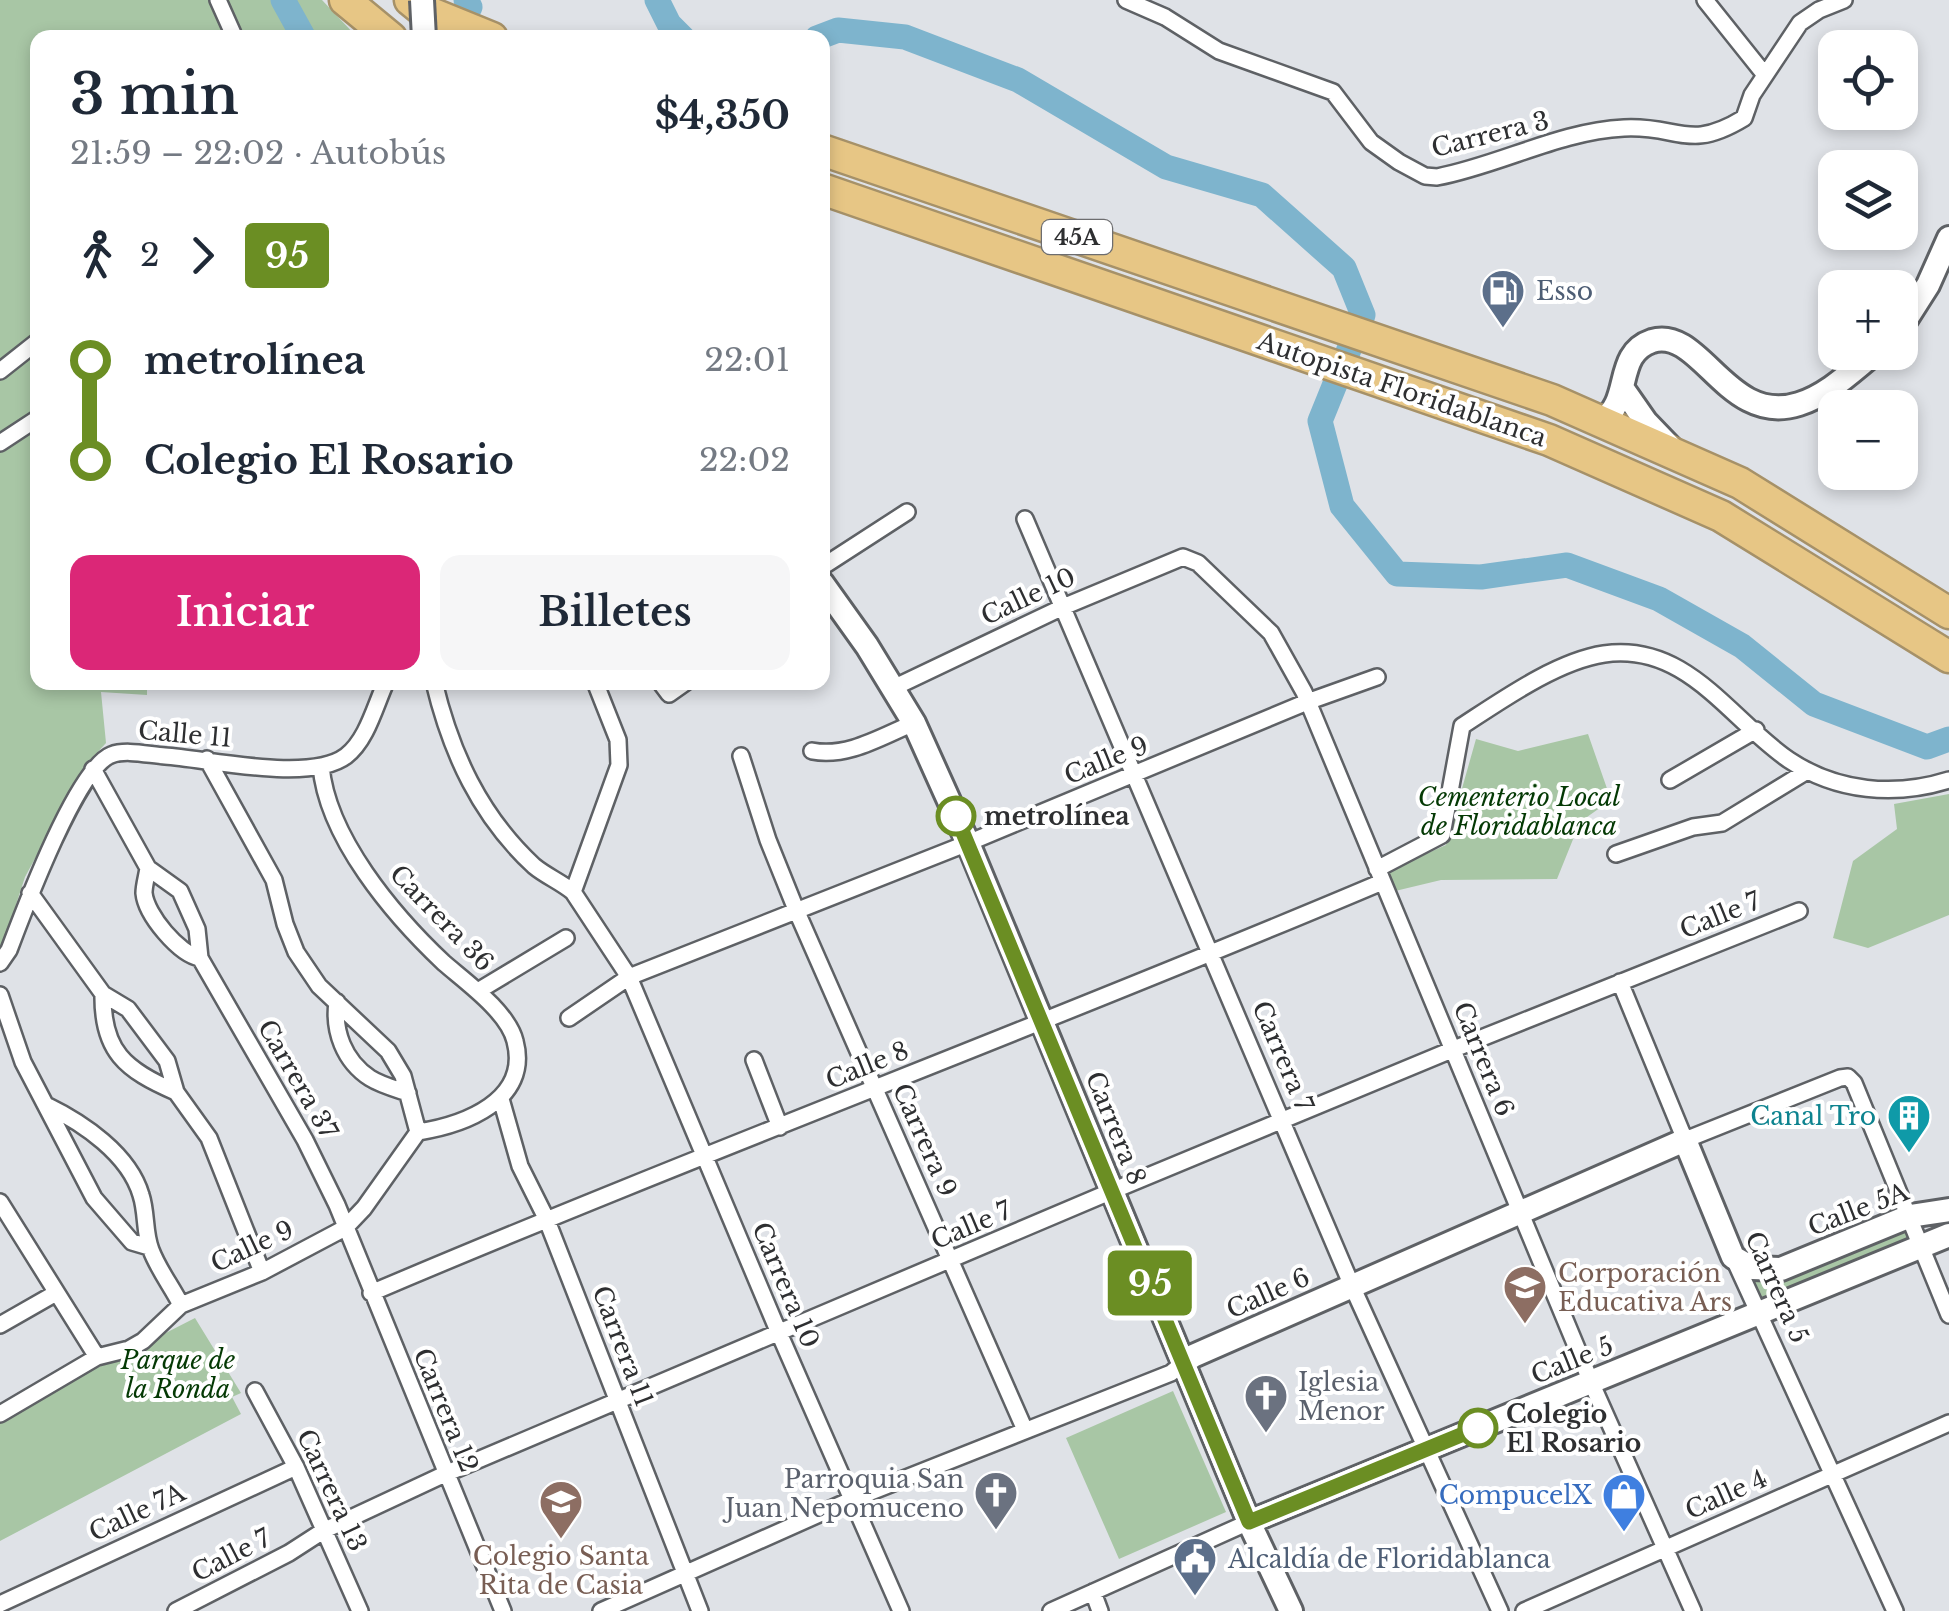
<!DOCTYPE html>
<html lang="es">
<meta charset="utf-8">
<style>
:root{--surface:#fff;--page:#f6f6f7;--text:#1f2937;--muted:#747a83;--accent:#db2777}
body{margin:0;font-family:"Libre Baskerville",serif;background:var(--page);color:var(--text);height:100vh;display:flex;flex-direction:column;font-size:38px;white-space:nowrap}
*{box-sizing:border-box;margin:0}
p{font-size:32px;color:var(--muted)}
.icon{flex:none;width:55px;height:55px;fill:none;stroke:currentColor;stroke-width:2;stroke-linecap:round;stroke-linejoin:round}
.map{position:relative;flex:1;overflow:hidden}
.details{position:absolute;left:30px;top:30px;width:800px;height:660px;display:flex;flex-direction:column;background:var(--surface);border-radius:20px;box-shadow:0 5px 15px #0003}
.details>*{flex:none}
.badge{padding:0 20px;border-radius:8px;font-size:35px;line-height:65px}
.buttons{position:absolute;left:1818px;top:30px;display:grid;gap:20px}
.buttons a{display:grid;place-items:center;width:100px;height:100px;border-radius:20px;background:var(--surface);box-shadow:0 5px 15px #0003;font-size:50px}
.map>.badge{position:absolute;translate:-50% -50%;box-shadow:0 0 0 5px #fff}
.legs{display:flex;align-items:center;gap:15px;height:110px;padding:0 40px;font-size:32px}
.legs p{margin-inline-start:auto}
.head{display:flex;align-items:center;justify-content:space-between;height:170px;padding:0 40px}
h1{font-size:55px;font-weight:600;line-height:75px}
.primary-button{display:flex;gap:20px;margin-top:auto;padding:20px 40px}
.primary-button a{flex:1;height:115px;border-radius:20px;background:var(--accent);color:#fff;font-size:40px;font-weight:600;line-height:115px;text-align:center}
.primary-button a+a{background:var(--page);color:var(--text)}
ul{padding:0 40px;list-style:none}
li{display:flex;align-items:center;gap:35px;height:100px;font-size:38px}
li i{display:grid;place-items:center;width:15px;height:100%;margin:0 12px;background:currentColor}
li i::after{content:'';width:25px;height:25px;margin:-12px;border:8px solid;border-radius:50%;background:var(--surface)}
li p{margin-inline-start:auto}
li:first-child i{background:linear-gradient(#0000 50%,currentColor 0)}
li:last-child i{background:linear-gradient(currentColor 50%,#0000 0)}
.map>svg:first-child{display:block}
</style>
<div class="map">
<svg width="1949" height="1611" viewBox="0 0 1949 1611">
<rect width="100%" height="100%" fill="#dfe2e7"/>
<path fill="#a8c6a5" d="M0,0H322L357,37L38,38V682L147,683V695L101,692L106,743L85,766L25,877L0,954Z
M1588,734L1611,800L1580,822L1557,879L1441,880L1391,892L1383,873L1446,845L1476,739L1518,751Z
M1949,794V915L1868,948L1833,938L1853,861L1897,829L1894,804Z
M1904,1227L1910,1239L1771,1298L1762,1297L1747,1273L1763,1281L1788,1278Z
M195,1318L241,1393L232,1397L241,1414L0,1541V1419L85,1371L99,1367Z
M1173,1391L1226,1512L1119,1559L1066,1438Z"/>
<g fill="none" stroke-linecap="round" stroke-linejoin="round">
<path stroke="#7eb4cd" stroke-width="25" d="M283,0L304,38
M466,0L470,7
M657,0L669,24L683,38
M817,38L838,30L905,37L1018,80L1166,167L1262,195L1344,268L1363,315L1320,421L1342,506L1397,574L1481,577L1567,565L1659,599L1742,646L1814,704L1927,747L1949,739"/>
<defs>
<path id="street" d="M218,0L235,38
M1126,0L1165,17L1219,51L1333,92L1371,142L1399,162L1425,176L1437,177C1500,165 1560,131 1624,128C1679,125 1688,152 1744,118L1752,95L1800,23L1819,10L1844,0
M1705,0L1765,75
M0,371L38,341
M0,443L38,418
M1025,519L1352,1286L1500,1611
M822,567L907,512
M434,682C451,753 480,816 534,866C546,876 561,882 573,892
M595,682L618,740L619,765L573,892L629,977L779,1333L901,1611
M660,682L669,694L686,682
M893,688L1063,607L1183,557L1198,563L1271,633L1304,692L1591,1382L1693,1611
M812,751C848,758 882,736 914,723
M741,756L768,840L797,912L1025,1430
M207,759L274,880L285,924L296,952L319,986L388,1051L403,1076L418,1132
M93,769L148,868L180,891L197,929L200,958L305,1140L337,1205L503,1611
M1670,780L1756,730
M1616,854L1693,827L1722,823L1807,771
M148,868C147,876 144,885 144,893C146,915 179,954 200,958
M1377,869L1442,835L1462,726C1502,700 1557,661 1604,654C1687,642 1729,719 1789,760C1837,792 1895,797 1949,780
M30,893L103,994L128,1009L167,1061L176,1092L209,1138L262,1272
M0,963L9,950C23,913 77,768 111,755C126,749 149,755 165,756C209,759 310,783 346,756C367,740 375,706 386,682
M1620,982L1685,1140L1840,1078L1848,1077L1854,1083L1949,1315
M478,991L566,938
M103,994C102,1051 125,1070 176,1092
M0,995L23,1062L94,1198L132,1242L149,1247
M337,1002C333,1031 344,1061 370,1078C381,1085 396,1089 408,1093
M569,1018L629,977L968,843L1307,702L1377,677
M754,1060L780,1127
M501,1099L520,1166L546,1218L700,1611
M46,1105C83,1123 129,1154 141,1195C147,1213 144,1233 151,1250C158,1269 172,1287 181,1305
M0,1202L97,1357
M1733,1257L1895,1611
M371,1293C705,1151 1047,1024 1382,882
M0,1325L56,1293
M255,1391L296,1467L360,1611
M0,1414L97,1357L129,1349L143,1341L181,1305L262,1272L345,1228L364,1208L418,1132C463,1125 531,1101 515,1041C508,1012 466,982 444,963C393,915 327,837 321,766
M1093,1592L1100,1611
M0,1604L296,1467
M176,1611L289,1553L323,1531L445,1474L1112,1191L1454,1049L1799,911
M601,1611L853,1499L1171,1373L1183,1363
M1051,1611L1249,1522
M1524,1611L1949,1423"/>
<path id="secondary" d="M1900,329L1928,285L1949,238
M1623,389L1646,422L1672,449
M1601,421C1633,402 1613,354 1652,341C1701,326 1727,427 1799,404C1828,395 1852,371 1876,352
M822,583L867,646L914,723L968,843L1249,1522L1291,1611
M1183,1363L1193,1356L1685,1140L1733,1257L1752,1268L1781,1269L1910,1216L1949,1210
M1249,1522L1949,1235"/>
<path id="highway" d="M345,0L391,38
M410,0L421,9L492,38
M822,150L1552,400L1740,483L1949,613
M822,189L1549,440L1721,516L1949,657"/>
</defs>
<use href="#street" stroke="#5e6165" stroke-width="20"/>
<use href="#secondary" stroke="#5e6165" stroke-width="28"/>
<use href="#highway" stroke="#a69168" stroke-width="35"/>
<use href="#street" stroke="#fff" stroke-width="15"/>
<use href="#secondary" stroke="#fff" stroke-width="22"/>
<use href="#highway" stroke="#e7c685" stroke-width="30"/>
<defs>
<path id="secondary-bridge" d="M422,0L424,38"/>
</defs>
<use href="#secondary-bridge" stroke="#5e6165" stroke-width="28" stroke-linecap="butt"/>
<use href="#secondary-bridge" stroke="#fff" stroke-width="22"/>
</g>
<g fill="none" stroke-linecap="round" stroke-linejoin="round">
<defs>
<path id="line-1" d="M956,816L1249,1522L1478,1428"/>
</defs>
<use href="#line-1" stroke="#fff" stroke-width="22"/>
<use href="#line-1" stroke="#6b8e23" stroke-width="15"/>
</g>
<defs>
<symbol id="fuel-pin" viewBox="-11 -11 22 30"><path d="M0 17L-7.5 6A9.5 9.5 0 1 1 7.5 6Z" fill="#5c6f8a" stroke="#fff"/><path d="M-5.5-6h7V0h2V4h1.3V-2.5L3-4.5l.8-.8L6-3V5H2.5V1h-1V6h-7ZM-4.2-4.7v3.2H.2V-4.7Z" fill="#fff"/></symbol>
<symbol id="building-pin" viewBox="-11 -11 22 30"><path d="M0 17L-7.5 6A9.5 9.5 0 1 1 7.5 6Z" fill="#0f9aa8" stroke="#fff"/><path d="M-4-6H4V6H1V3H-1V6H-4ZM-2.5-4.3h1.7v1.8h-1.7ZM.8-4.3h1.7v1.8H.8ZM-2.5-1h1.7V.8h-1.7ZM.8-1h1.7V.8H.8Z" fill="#fff"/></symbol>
<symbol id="school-pin" viewBox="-11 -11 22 30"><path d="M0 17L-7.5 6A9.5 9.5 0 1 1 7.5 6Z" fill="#8d6e63" stroke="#fff"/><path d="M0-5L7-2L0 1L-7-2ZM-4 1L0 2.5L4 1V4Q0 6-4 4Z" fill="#fff"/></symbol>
<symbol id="church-pin" viewBox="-11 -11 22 30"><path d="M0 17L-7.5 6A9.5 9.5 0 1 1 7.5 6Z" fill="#6b7280" stroke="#fff"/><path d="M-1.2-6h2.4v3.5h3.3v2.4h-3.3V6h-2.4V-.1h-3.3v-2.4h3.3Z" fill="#fff"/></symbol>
<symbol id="shop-pin" viewBox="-11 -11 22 30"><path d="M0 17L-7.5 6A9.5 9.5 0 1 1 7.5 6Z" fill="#3f7fe0" stroke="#fff"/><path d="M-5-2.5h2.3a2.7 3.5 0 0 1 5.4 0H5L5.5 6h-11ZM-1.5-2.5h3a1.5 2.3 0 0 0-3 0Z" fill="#fff"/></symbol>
<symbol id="civic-pin" viewBox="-11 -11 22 30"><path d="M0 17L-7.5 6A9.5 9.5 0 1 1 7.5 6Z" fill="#5c6f8a" stroke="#fff"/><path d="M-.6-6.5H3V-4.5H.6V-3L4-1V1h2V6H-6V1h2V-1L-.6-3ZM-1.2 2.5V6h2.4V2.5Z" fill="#fff"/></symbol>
</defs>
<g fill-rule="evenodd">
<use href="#fuel-pin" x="1478" y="266" width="50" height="68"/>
<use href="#building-pin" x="1884" y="1091" width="50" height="68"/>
<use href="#school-pin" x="1500" y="1262" width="50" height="68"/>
<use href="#church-pin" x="1241" y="1371" width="50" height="68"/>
<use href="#church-pin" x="971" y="1468" width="50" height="68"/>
<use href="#shop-pin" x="1599" y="1470" width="50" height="68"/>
<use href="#school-pin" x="536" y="1477" width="50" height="68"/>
<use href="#civic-pin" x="1170" y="1534" width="50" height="68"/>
</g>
<g fill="#fff" stroke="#6b8e23" stroke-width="5">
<circle cx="956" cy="816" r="18"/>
<circle cx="1478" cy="1428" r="18"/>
</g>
<g text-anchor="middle" stroke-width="8" stroke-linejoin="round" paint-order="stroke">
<rect fill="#fff" stroke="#6d6d6f" stroke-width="2.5" x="1042" y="220" width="70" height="34" rx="8"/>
<g font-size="22" font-weight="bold" fill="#2e2f31">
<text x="1077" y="245">45A</text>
</g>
<g font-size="25" fill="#2e2f31" stroke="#fff">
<text transform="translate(1490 134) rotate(-14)" y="9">Carrera 3</text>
<text transform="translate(1402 389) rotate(19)" y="9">Autopista Floridablanca</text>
<text transform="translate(1028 596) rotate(-25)" y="9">Calle 10</text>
<text transform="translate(185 734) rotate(5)" y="9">Calle 11</text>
<text transform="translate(1106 760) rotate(-22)" y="9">Calle 9</text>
<text transform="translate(1720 915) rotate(-22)" y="9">Calle 7</text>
<text transform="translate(442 918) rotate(46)" y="9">Carrera 36</text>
<text transform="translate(1283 1056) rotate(67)" y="9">Carrera 7</text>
<text transform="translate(1484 1059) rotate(68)" y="9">Carrera 6</text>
<text transform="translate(867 1065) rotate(-22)" y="9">Calle 8</text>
<text transform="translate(298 1079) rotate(60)" y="9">Carrera 37</text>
<text transform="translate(1116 1128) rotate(68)" y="9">Carrera 8</text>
<text transform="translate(925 1140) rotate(66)" y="9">Carrera 9</text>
<text transform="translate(1858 1209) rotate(-21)" y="9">Calle 5A</text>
<text transform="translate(971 1225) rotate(-23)" y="9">Calle 7</text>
<text transform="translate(252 1246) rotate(-25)" y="9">Calle 9</text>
<text transform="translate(786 1285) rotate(67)" y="9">Carrera 10</text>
<text transform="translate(1777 1287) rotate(66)" y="9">Carrera 5</text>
<text transform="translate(1268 1293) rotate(-24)" y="9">Calle 6</text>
<text transform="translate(623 1346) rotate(69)" y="9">Carrera 11</text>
<text transform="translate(1572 1360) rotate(-22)" y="9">Calle 5</text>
<text transform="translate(446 1410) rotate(68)" y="9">Carrera 12</text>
<text transform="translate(332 1490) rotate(65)" y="9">Carrera 13</text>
<text transform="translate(1726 1494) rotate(-24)" y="9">Calle 4</text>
<text transform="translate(137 1512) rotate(-25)" y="9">Calle 7A</text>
<text transform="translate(231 1555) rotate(-27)" y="9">Calle 7</text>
</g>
<g font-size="25" fill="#4e5e75" stroke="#fff" text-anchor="start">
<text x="1536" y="300">Esso</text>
<text x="1228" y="1568">Alcaldía de Floridablanca</text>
</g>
<g font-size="25" font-style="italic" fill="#043904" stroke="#fff">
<text x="1519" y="806">Cementerio Local<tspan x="1519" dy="29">de Floridablanca</tspan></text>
<text x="178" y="1369">Parque de<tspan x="178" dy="29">la Ronda</tspan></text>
</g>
<g font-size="25" font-weight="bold" fill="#2e2f31" stroke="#fff" text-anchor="start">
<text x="984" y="825">metrolínea</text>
<text x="1506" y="1423">Colegio<tspan x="1506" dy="29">El Rosario</tspan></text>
</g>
<g font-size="25" fill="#0d838f" stroke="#fff" text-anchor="end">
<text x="1876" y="1125">Canal Tro</text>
</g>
<g font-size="25" fill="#785e54" stroke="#fff" text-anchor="start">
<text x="1558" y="1282">Corporación<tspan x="1558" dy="29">Educativa Ars</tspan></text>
<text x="561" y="1565" text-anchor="middle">Colegio Santa<tspan x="561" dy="29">Rita de Casia</tspan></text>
</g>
<g font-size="25" fill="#5b616d" stroke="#fff" text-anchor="start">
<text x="1298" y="1391">Iglesia<tspan x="1298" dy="29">Menor</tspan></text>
<text x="964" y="1488" text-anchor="end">Parroquia San<tspan x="964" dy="29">Juan Nepomuceno</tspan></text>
</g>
<g font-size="25" fill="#366cbe" stroke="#fff" text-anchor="end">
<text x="1592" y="1504">CompucelX</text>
</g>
</g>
</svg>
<div class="buttons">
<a><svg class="icon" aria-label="locate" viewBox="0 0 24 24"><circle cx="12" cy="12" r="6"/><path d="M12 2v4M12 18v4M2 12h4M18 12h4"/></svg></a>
<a><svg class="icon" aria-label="layers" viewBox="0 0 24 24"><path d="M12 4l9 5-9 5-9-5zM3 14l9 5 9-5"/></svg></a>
<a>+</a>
<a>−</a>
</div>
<b class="badge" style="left:1150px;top:1283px;background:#6b8e23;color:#fff">95</b>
<section class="details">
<div class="head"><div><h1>3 min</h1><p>21:59 – 22:02 · Autobús</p></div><b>$4,350</b></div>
<div class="legs"><svg class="icon" aria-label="walk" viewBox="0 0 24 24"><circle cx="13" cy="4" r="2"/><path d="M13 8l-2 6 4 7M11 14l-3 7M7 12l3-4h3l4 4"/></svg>2<svg class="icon" aria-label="forward" viewBox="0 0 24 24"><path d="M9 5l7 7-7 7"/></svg><b class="badge" style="background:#6b8e23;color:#fff">95</b></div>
<ul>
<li><i style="color:#6b8e23"></i><b>metrolínea</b><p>22:01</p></li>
<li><i style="color:#6b8e23"></i><b>Colegio El Rosario</b><p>22:02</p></li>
</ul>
<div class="primary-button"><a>Iniciar</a><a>Billetes</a></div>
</section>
</div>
